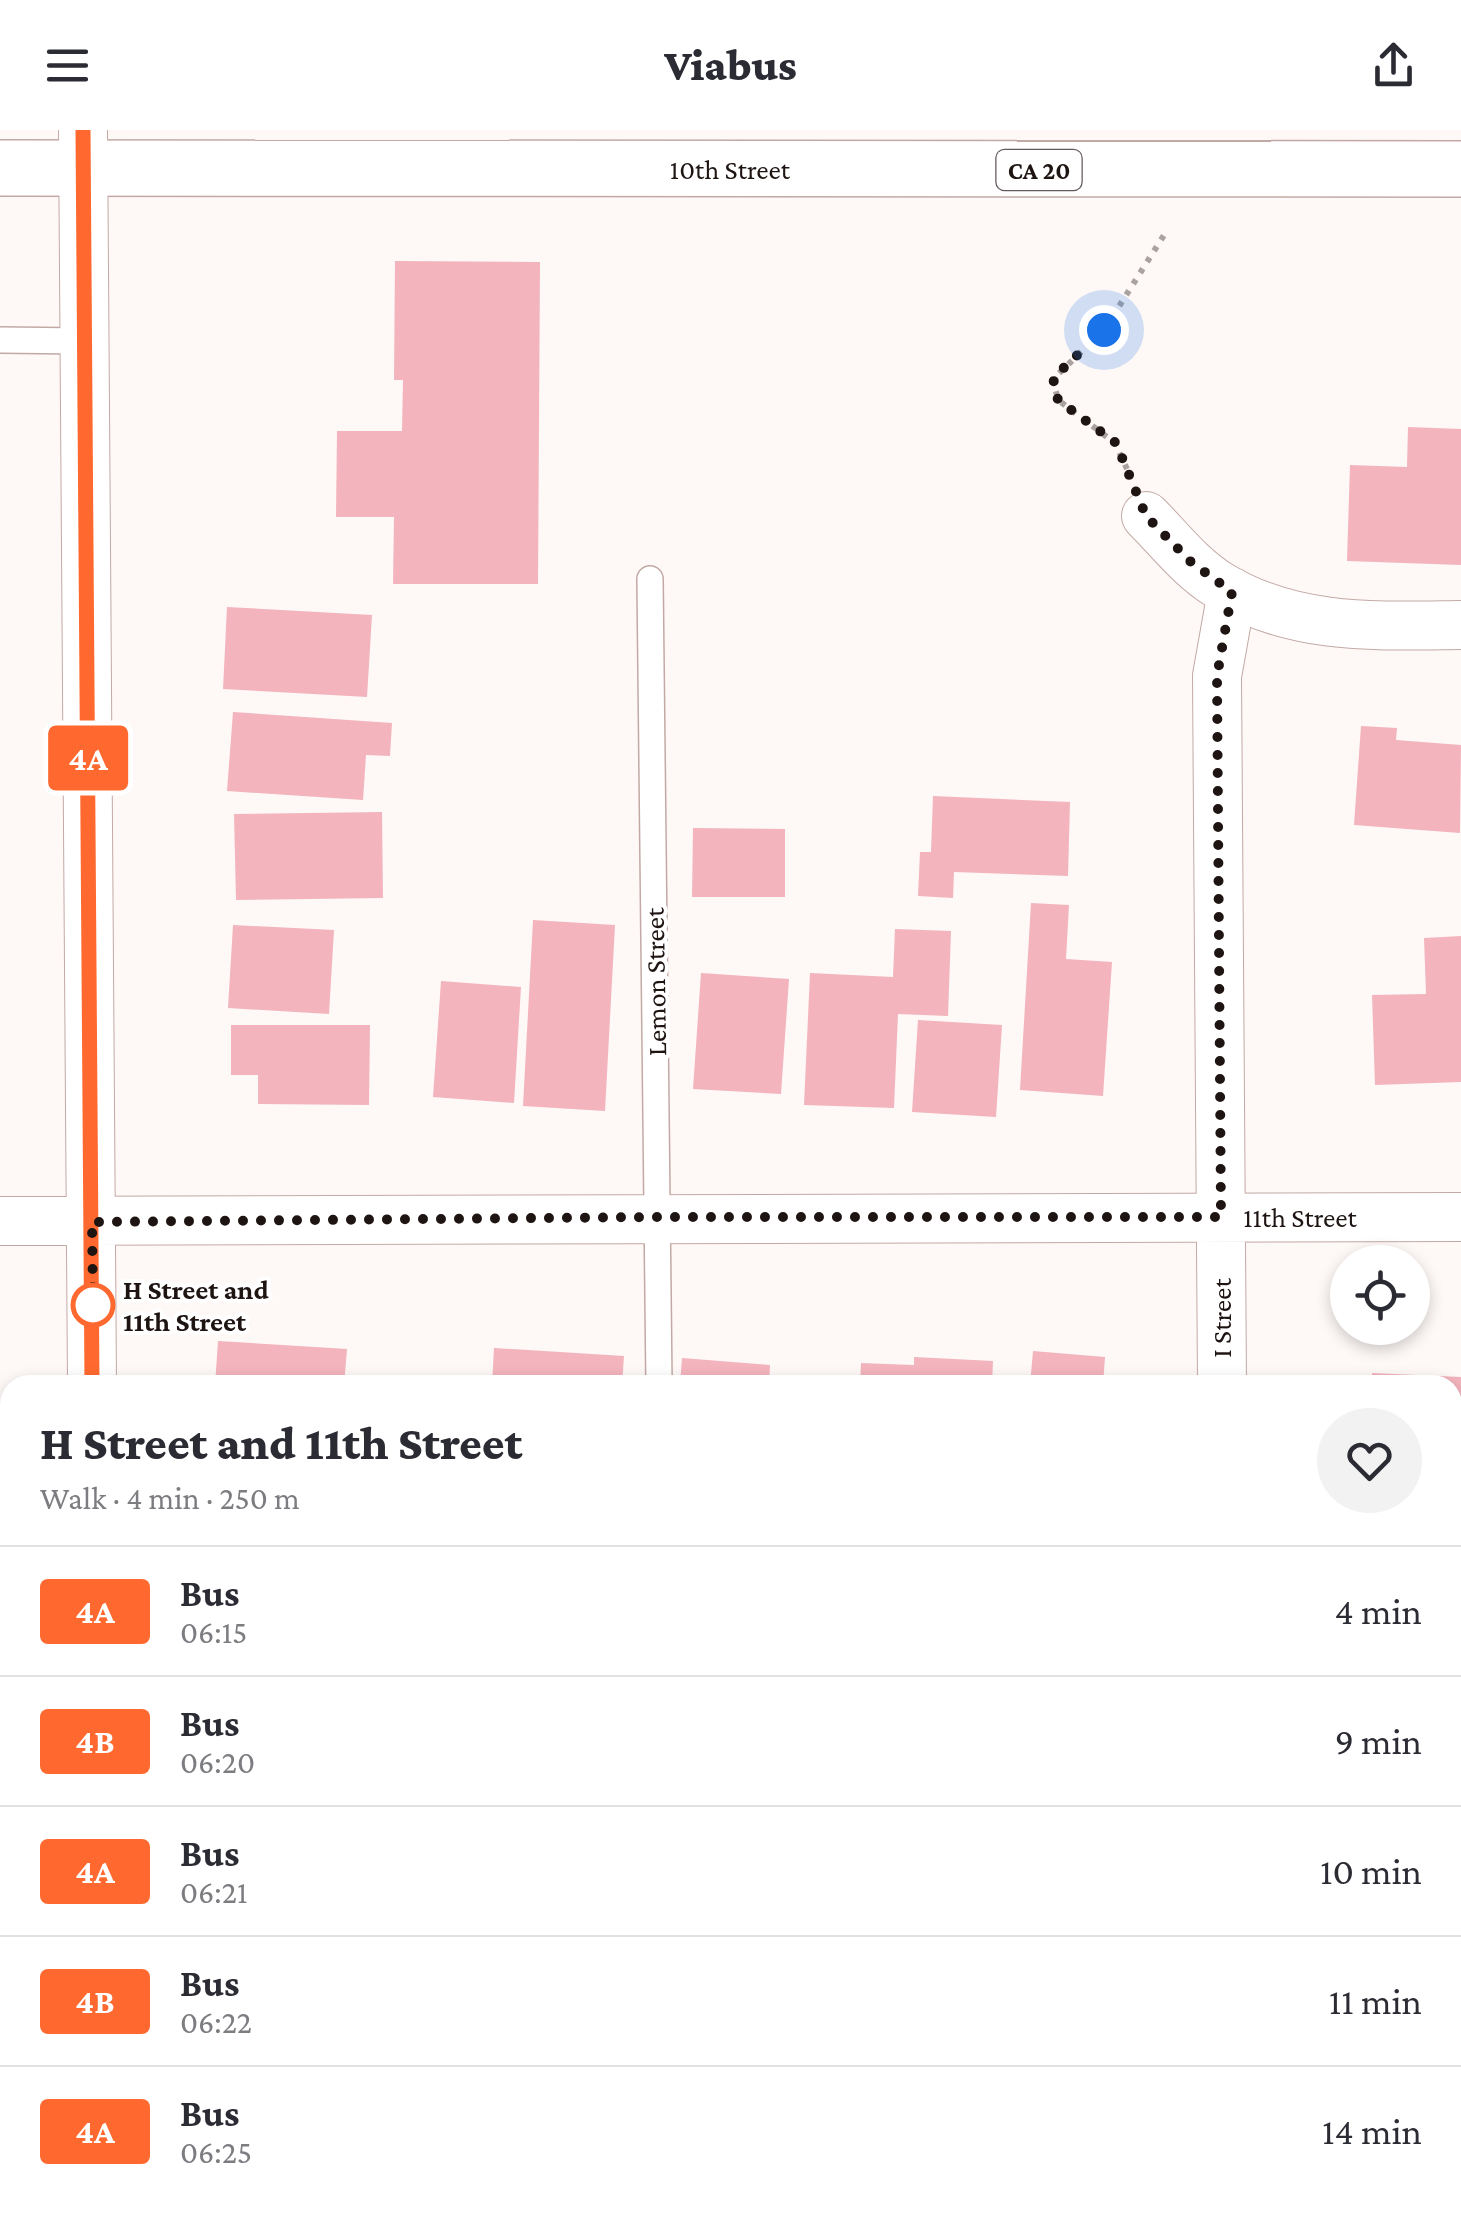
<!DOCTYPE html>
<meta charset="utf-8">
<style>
:root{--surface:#fff;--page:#f2f2f3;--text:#2b2b33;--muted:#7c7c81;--line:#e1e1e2}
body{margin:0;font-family:"Crimson Pro",serif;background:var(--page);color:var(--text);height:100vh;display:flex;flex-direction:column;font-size:38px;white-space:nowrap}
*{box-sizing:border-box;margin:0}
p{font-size:32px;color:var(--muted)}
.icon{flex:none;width:55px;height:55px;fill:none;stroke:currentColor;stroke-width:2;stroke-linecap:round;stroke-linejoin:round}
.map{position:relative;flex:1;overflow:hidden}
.side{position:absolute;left:0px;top:1245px;width:1462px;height:840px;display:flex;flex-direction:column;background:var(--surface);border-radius:30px 30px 0 0;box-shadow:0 5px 15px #0003}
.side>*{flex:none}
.badge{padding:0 20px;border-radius:8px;font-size:35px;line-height:65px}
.controls{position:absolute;left:1330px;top:1115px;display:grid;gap:20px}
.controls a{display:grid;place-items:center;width:100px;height:100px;border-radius:50%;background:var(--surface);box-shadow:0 5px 15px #0003;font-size:50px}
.you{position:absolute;width:50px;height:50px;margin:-25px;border:8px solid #fff;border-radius:50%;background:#1a73e8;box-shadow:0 0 0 15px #1a73e833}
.map>.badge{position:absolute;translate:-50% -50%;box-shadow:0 0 0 5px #fff}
.round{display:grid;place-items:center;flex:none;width:105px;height:105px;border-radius:52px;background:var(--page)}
.summary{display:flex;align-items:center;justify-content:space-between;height:170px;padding:0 40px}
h1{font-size:48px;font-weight:800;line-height:75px}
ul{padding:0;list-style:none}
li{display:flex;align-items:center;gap:30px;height:130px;padding:0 40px;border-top:2px solid var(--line)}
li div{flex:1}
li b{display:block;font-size:38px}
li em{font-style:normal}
li .badge{min-width:110px;font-weight:700;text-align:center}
header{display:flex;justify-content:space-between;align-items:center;height:130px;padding:0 40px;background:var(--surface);font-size:45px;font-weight:800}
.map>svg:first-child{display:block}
</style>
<header><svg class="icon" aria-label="menu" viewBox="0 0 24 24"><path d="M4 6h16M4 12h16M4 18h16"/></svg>Viabus<svg class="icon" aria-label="share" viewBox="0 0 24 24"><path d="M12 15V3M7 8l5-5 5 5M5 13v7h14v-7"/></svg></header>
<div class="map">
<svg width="1461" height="2085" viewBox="0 0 1461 2085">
<rect width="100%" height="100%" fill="#fef8f7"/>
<path fill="#f3b4bd" d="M395,131L540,132L538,454H393L394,387H336L337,301H402L403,250H394Z
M1408,297L1461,299V435L1347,431L1350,335L1407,337Z
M227,477L372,485L367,567L223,559Z
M233,582L392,593L390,626L366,625L363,670L227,661Z
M1361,596L1397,598L1396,610L1461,615L1460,703L1354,695Z
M933,666L1070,672L1068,746L954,742L953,768L918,766L920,722H931Z
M382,682L383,768L236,770L234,684Z
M693,698L785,699V767H692Z
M1031,773L1069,775L1066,829L1112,832L1103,966L1020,960Z
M533,790L615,795L605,981L523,976Z
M233,795L334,800L329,884L228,878Z
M895,799L951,801L948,886L898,884L894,978L804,975L810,843L893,847Z
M1461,806V952L1375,955L1372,865L1426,864L1424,808Z
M701,843L789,849L781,964L693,959Z
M441,851L521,857L514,973L433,967Z
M918,890L1002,895L996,987L912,982Z
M231,895H370L369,975L258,974V945H231Z
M218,1211L347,1219L344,1255H215Z
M494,1218L624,1226L622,1255H492Z
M1033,1221L1105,1227L1103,1255H1030Z
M914,1227L993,1231L992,1255H860L861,1233L914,1235Z
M682,1228L770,1235L769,1255H680Z
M1372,1243L1461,1247V1321H1452V1255H1372Z
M1452,1423L1461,1424V1524L1452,1523Z
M1452,1648H1461V1737H1452Z
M1452,1850H1461V1931L1452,1930Z
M1452,1967H1461V2051H1452Z"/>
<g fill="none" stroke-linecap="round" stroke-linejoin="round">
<defs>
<path id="service" d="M0,210L85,211
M650,449L659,1255
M663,2075V2085"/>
<path id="minor" d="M83,0L92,1255
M1146,386C1169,409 1191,438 1219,455C1294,501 1377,496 1461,495
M0,1091L1461,1087
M1222,1255L1217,546L1232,462
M97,2075V2085
M1225,2075V2085"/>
<path id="trunk" d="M0,38L1461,39"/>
</defs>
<use href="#service" stroke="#c3a9a5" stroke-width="28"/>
<use href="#minor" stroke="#c3a9a5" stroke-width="50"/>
<use href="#trunk" stroke="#c3a9a5" stroke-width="58"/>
<path stroke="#a9a2a1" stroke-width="6" stroke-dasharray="5 8" stroke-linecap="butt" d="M1127,339L1115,313L1058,270L1053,249L1104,200L1166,102"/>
<use href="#service" stroke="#fff" stroke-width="25"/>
<use href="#minor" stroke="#fff" stroke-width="48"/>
<use href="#trunk" stroke="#fff" stroke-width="55"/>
</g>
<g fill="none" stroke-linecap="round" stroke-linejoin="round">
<defs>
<path id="line" d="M83,0L92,1255"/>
</defs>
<use href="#line" stroke="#fff" stroke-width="22"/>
<use href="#line" stroke="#ff692f" stroke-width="15"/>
<path stroke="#1e1513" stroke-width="10" stroke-dasharray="0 18" d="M93,1175L92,1092L658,1087H1221L1217,546L1232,462L1191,432L1146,386L1116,313L1058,270L1053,248L1104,200"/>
</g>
<circle fill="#fff" stroke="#ff692f" stroke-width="5" cx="93" cy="1175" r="20"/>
<g text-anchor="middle" stroke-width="8" stroke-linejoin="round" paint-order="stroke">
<rect fill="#fff" stroke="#625b5a" stroke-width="2.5" x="996.5" y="20" width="85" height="40" rx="8"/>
<g font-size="25" font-weight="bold" fill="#1e1513">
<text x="1039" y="49">CA 20</text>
</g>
<g font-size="28" fill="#1e1513" stroke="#fff">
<text x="730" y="49">10th Street</text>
<text transform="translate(655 852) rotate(-91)" y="10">Lemon Street</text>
<text x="1300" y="1097">11th Street</text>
<text transform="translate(1221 1188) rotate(-90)" y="10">I Street</text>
</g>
<g font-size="28" font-weight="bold" fill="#1e1513" stroke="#fff" text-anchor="start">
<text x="123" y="1169">H Street and<tspan x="123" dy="32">11th Street</tspan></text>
</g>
</g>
</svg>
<div class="controls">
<a><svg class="icon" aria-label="locate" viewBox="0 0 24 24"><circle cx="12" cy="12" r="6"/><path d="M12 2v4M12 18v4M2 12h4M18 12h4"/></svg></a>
</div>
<div class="you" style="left:1104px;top:200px"></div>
<b class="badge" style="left:88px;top:628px;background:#ff692f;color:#fff">4A</b>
<section class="side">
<div class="summary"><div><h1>H Street and 11th Street</h1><p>Walk · 4 min · 250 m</p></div><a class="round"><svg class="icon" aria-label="heart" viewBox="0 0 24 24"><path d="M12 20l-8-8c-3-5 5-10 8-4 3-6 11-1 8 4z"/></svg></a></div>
<ul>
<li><span class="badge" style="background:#ff692f;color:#fff">4A</span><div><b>Bus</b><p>06:15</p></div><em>4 min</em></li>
<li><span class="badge" style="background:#ff692f;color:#fff">4B</span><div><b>Bus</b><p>06:20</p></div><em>9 min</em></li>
<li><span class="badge" style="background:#ff692f;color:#fff">4A</span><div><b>Bus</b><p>06:21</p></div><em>10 min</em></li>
<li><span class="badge" style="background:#ff692f;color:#fff">4B</span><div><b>Bus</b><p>06:22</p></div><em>11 min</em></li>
<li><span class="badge" style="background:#ff692f;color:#fff">4A</span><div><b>Bus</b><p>06:25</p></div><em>14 min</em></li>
</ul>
</section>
</div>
